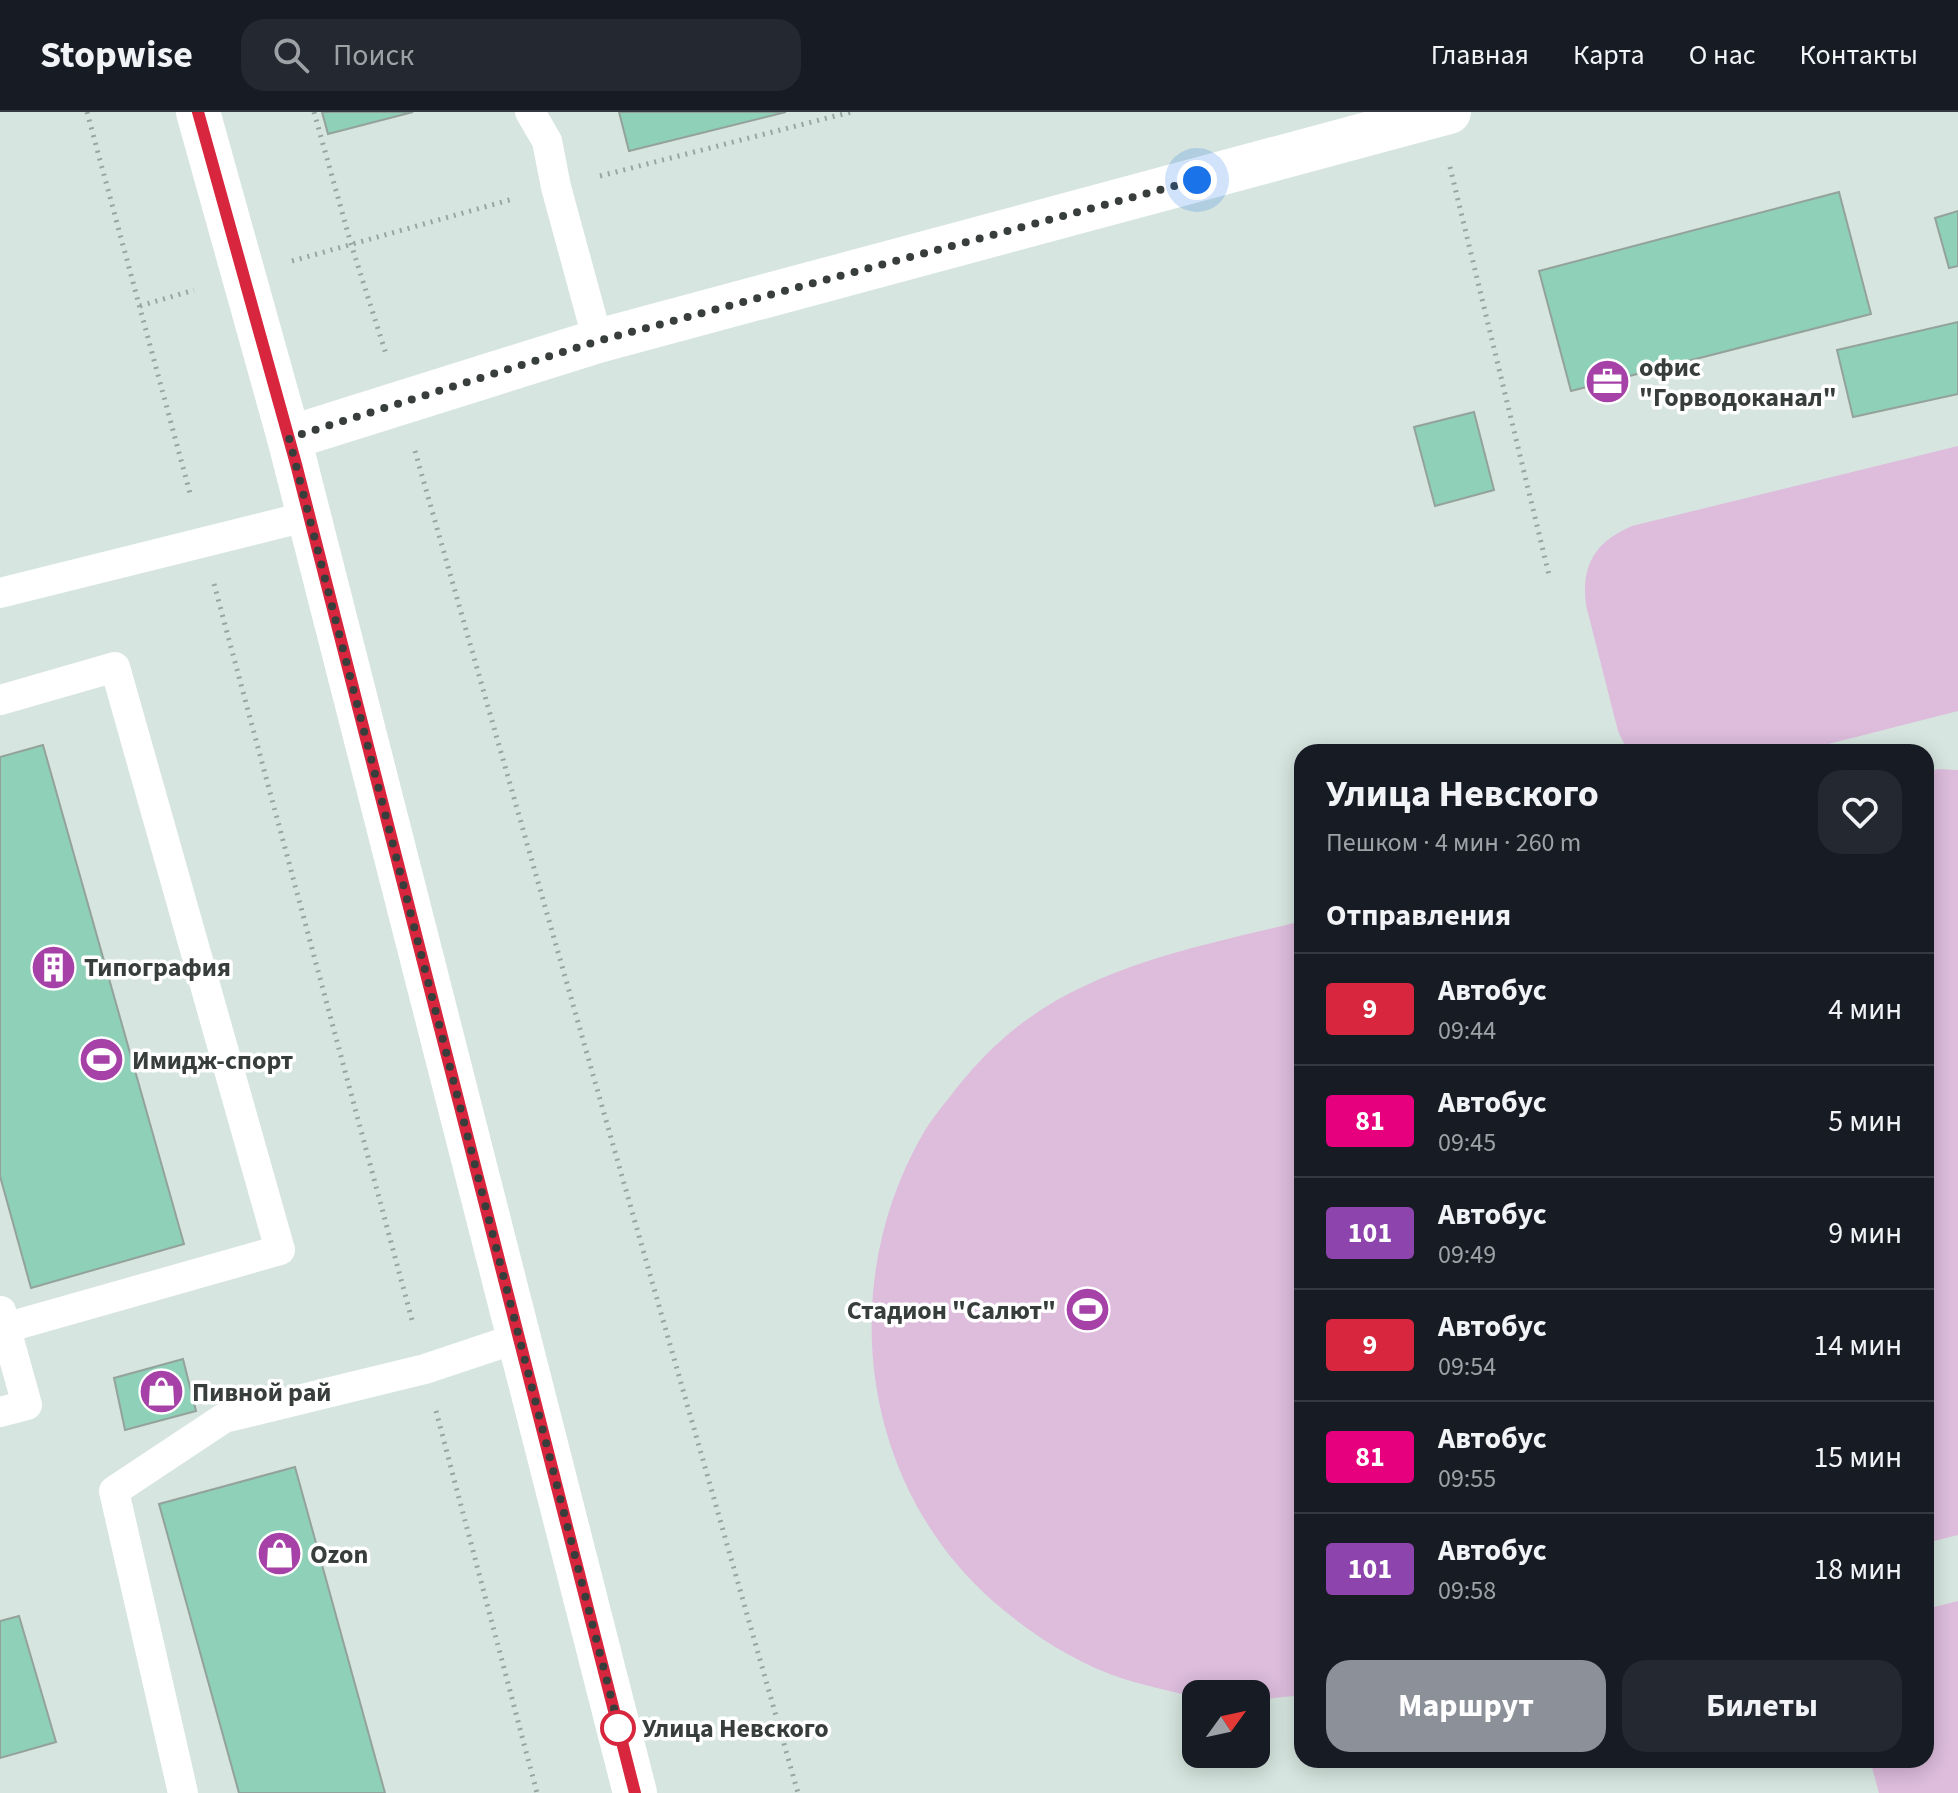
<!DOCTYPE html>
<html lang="ru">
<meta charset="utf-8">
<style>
:root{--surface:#171b24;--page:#242831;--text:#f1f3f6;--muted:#9ea1a6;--line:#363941;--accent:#8c9099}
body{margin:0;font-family:"Source Sans 3",sans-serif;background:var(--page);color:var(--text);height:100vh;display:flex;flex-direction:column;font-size:30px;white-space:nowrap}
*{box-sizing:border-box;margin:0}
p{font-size:26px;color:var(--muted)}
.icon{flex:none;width:44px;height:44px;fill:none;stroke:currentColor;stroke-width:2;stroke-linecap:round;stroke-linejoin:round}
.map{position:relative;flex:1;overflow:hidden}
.sheet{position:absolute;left:1294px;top:632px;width:640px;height:1024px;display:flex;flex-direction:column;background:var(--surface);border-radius:24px;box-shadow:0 4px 20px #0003}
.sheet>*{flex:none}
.badge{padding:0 16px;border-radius:6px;font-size:28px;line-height:52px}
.needle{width:52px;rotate:57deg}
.buttons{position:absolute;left:1182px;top:1568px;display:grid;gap:16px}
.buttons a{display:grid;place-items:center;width:88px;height:88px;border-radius:16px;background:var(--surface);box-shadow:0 4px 20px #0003;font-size:40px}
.you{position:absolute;width:40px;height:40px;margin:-20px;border:6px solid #fff;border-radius:50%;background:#1a73e8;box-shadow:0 0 0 12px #1a73e833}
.map>.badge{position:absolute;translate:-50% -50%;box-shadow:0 0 0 4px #fff}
h2{padding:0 32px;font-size:30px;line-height:72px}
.round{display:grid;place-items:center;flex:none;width:84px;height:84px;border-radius:24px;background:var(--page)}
.overview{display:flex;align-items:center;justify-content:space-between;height:136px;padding:0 32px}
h1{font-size:38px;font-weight:700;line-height:60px}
.primary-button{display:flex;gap:16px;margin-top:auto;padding:16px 32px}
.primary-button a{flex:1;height:92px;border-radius:24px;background:var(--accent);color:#fff;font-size:32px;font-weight:700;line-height:92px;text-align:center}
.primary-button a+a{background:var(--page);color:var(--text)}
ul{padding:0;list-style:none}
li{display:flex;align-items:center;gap:24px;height:112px;padding:0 32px;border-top:2px solid var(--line)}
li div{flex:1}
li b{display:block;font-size:30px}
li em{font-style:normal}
li .badge{min-width:88px;font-weight:700;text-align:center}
header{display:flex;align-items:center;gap:48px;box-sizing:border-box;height:112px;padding:0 40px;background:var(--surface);border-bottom:2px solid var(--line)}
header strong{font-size:38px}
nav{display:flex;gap:44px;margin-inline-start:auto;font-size:28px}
.search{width:560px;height:72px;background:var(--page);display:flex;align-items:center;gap:20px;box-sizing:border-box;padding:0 28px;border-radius:24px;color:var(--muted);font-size:30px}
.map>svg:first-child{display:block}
</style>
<header>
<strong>Stopwise</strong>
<div class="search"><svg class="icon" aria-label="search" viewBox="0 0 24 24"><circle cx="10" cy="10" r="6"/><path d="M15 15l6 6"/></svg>Поиск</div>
<nav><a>Главная</a><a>Карта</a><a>О нас</a><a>Контакты</a></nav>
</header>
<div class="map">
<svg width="1958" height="1681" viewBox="0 0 1958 1681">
<rect width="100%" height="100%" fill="#d6e5df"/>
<path fill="#ddbcdc" d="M1958,334V599L1797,640H1628L1618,619L1586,493C1581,453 1595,430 1632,414Z
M1940,657L1958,658V1423L1926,1431V659Z
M1302,809V1583L1256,1588V1582H1196L1194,1585C1171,1579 1147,1574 1124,1567C1077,1552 1031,1522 994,1490C860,1373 835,1172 924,1020C931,1008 940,997 949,986C970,958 996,930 1025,909C1106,850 1207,833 1302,809Z
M1958,1489V1681H1879L1870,1648H1926V1497Z"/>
<path fill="#8ed0b8" stroke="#94a29c" stroke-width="2" d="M322,0H413L328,22Z
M619,0H786L629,39Z
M1839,80L1871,202L1571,279L1539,159Z
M1958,99V154L1949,156L1935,106Z
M1958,210V282L1853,305L1837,238Z
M1474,300L1494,378L1435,394L1414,315Z
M43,633L184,1132L31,1176L0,1064V645Z
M183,1247L196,1299L125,1318L114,1266Z
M295,1355L385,1681H239L159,1392Z
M19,1504L56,1630L0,1646V1509Z"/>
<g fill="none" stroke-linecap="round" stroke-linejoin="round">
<path stroke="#9aa5a1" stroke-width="5" stroke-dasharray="2 6" stroke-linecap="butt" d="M87,0L191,385
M314,0L351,132L386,242
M1450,55L1549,463
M600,64L851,0
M292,149L513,87
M140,194L194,178
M415,339L798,1681
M214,472L413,1212
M436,1299L537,1681"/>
<path stroke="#fff" stroke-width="30" d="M530,0L547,29L556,75L598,229
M0,481L309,404
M0,588L115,555L280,1138L5,1216
M0,1300L27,1293L1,1199
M183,1681L114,1379L224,1306L425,1257L518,1226"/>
<path stroke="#fff" stroke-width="44" d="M289,326L598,229L1449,0"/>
<path stroke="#fff" stroke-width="44" d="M198,0L289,326L635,1681"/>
</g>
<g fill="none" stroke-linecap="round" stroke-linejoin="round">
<defs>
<path id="line" d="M198,0L296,352L635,1681"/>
</defs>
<use href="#line" stroke="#fff" stroke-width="18"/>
<use href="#line" stroke="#d7263d" stroke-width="12"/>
<path stroke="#383e3c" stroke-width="8" stroke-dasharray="0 14.4" d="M618,1616L620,1620L289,326L598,229L1197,68"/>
</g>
<defs>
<symbol id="office-disc" viewBox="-11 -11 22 22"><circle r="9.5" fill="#a541a7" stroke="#fff"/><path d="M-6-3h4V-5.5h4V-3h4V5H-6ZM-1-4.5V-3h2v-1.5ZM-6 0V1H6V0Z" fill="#fff"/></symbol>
<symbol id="building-disc" viewBox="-11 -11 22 22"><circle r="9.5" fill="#a541a7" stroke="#fff"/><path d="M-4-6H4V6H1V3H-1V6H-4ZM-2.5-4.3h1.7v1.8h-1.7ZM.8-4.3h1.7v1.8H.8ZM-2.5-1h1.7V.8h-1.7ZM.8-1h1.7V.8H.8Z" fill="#fff"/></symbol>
<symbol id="stadium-disc" viewBox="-11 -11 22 22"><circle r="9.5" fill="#a541a7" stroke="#fff"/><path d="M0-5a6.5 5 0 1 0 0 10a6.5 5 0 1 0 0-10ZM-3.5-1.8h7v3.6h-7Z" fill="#fff"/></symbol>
<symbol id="shop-disc" viewBox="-11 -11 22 22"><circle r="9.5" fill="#a541a7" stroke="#fff"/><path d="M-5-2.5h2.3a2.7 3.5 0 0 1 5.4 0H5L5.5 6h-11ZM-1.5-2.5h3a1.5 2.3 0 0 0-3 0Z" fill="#fff"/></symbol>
</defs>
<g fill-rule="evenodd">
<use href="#office-disc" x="1582" y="244" width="51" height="51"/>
<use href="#building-disc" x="28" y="830" width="51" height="51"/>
<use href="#stadium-disc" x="76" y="922" width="51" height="51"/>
<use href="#stadium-disc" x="1062" y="1172" width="51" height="51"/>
<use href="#shop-disc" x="136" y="1254" width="51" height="51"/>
<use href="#shop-disc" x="254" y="1416" width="51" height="51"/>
</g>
<circle fill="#fff" stroke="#d7263d" stroke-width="4" cx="618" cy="1616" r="16"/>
<g text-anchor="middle" stroke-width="7" stroke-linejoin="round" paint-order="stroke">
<g font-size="26" font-weight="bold" fill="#383e3c" stroke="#fff" text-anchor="start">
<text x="1639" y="264">офис<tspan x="1639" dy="30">"Горводоканал"</tspan></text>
<text x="84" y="864">Типография</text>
<text x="132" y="957">Имидж-спорт</text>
<text x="1056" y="1207" text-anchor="end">Стадион "Салют"</text>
<text x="192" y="1289">Пивной рай</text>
<text x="310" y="1451">Ozon</text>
</g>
<g font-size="26" font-weight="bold" fill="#383e3c" stroke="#fff" text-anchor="start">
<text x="642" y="1625">Улица Невского</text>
</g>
</g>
</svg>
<div class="buttons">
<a><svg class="needle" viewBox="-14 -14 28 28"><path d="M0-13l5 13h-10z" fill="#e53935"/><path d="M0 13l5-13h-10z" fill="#9ea1a6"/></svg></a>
</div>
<div class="you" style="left:1197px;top:68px"></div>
<section class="sheet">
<div class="overview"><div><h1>Улица Невского</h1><p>Пешком · 4 мин · 260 m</p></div><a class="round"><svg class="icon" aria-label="heart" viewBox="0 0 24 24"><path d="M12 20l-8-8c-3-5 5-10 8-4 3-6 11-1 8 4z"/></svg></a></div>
<h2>Отправления</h2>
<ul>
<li><span class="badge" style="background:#d7263d;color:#fff">9</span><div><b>Автобус</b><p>09:44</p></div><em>4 мин</em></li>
<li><span class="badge" style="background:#e6007e;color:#fff">81</span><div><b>Автобус</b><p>09:45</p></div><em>5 мин</em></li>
<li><span class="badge" style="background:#8e44ad;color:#fff">101</span><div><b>Автобус</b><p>09:49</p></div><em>9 мин</em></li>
<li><span class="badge" style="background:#d7263d;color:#fff">9</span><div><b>Автобус</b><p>09:54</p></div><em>14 мин</em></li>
<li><span class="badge" style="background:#e6007e;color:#fff">81</span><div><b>Автобус</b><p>09:55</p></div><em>15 мин</em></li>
<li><span class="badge" style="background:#8e44ad;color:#fff">101</span><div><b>Автобус</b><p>09:58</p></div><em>18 мин</em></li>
</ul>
<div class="primary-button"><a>Маршрут</a><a>Билеты</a></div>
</section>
</div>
